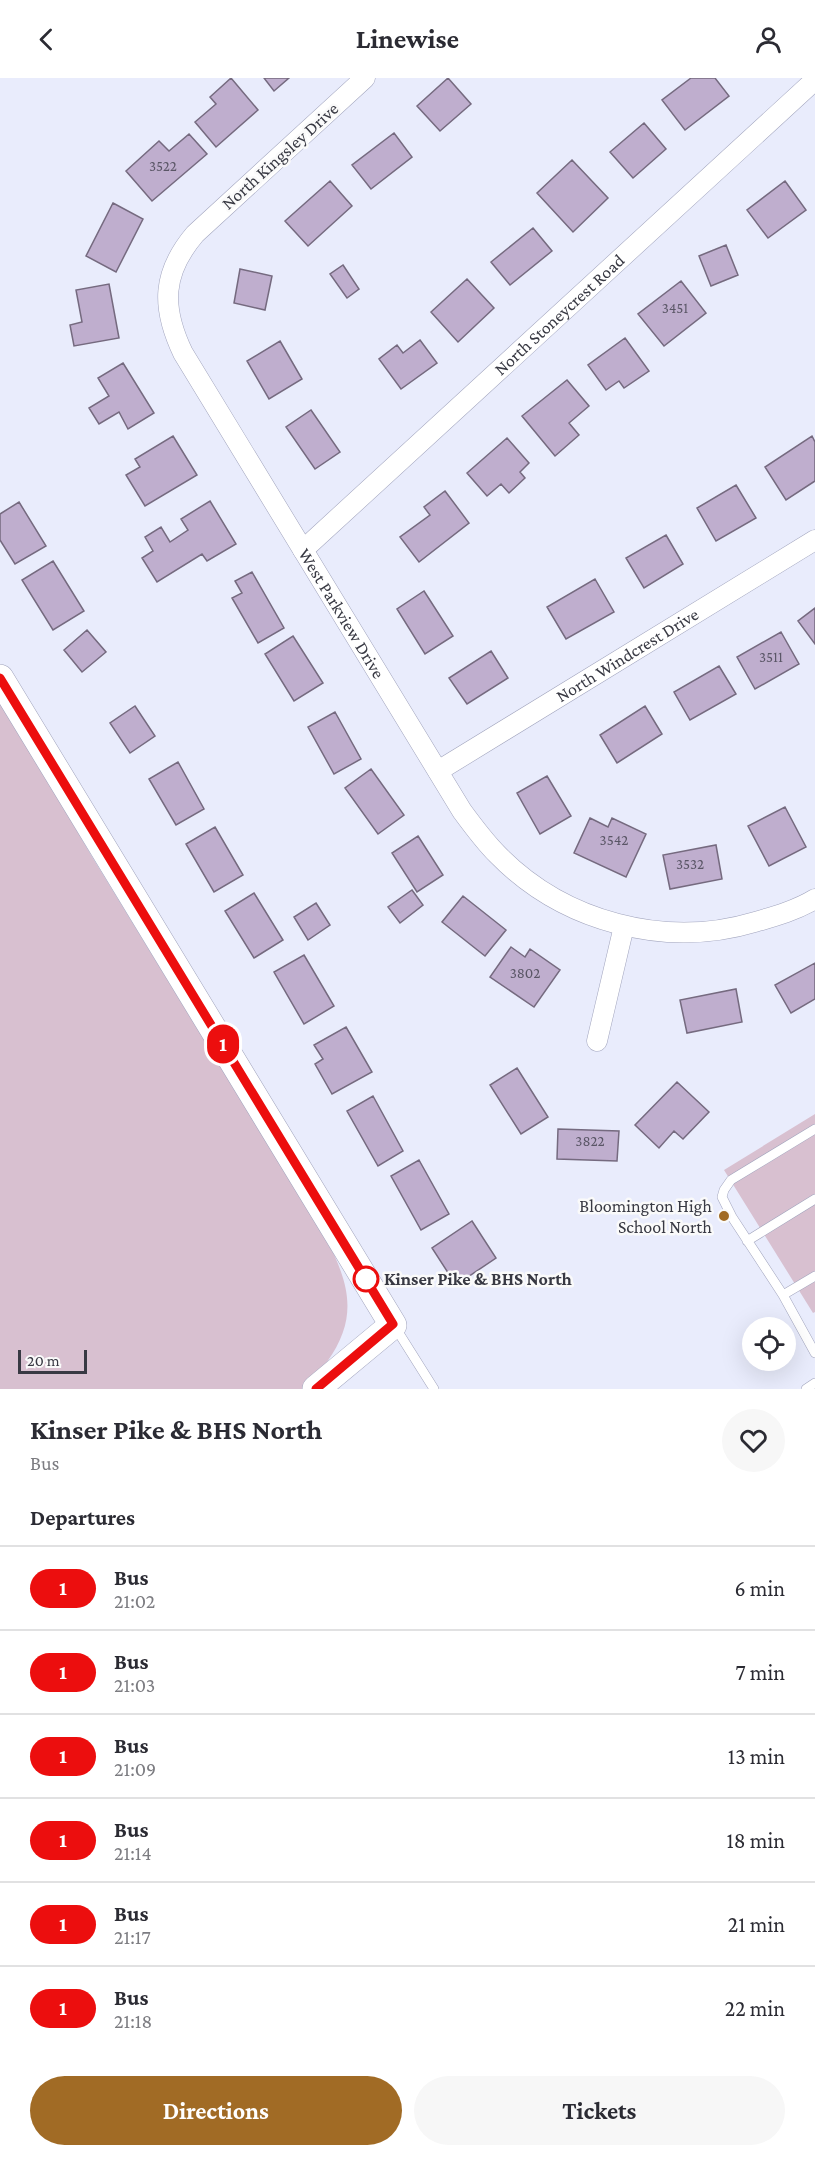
<!DOCTYPE html>
<style>
:root{--surface:#fff;--page:#f7f7f7;--text:#2b2b33;--muted:#7c7c81;--line:#e1e1e2;--accent:#a16b25}
body{margin:0;font-family:"Crimson Pro",serif;background:var(--page);color:var(--text);height:100vh;display:flex;flex-direction:column;font-size:22px;white-space:nowrap}
*{box-sizing:border-box;margin:0}
p{font-size:20px;color:var(--muted)}
.icon{flex:none;width:33px;height:33px;fill:none;stroke:currentColor;stroke-width:2;stroke-linecap:round;stroke-linejoin:round}
.map{position:relative;height:1311px;overflow:hidden}
.panel{display:flex;flex-direction:column;background:var(--surface);flex:1}
.panel>*{flex:none}
.badge{padding:0 12px;border-radius:20px;font-size:21px;line-height:39px}
.fabs{position:absolute;left:742px;top:1239px;display:grid;gap:12px}
.fabs a{display:grid;place-items:center;width:54px;height:54px;border-radius:50%;background:var(--surface);box-shadow:0 6px 24px #0002;font-size:30px}
.scale{position:absolute;left:18px;bottom:15px;width:69px;box-sizing:border-box;padding-left:6px;border:3px solid #383943;border-top:0;font-size:16px;line-height:21px;white-space:nowrap;color:#383943;-webkit-text-stroke:4px #fafafa;paint-order:stroke}
.map>.badge{position:absolute;translate:-50% -50%;box-shadow:0 0 0 3px #fff}
h2{padding:0 30px;font-size:22px;line-height:54px}
.round{display:grid;place-items:center;flex:none;width:63px;height:63px;border-radius:32px;background:var(--page)}
.summary{display:flex;align-items:center;justify-content:space-between;height:102px;padding:0 30px}
h1{font-size:28px;font-weight:700;line-height:45px}
.button{display:flex;gap:12px;margin-top:auto;padding:12px 30px}
.button a{flex:1;height:69px;border-radius:36px;background:var(--accent);color:#fff;font-size:24px;font-weight:700;line-height:69px;text-align:center}
.button a+a{background:var(--page);color:var(--text)}
ul{padding:0;list-style:none}
li{display:flex;align-items:center;gap:18px;height:84px;padding:0 30px;border-top:2px solid var(--line)}
li div{flex:1}
li b{display:block;font-size:22px}
li em{font-style:normal}
li .badge{min-width:66px;font-weight:700;text-align:center}
header{display:flex;justify-content:space-between;align-items:center;height:78px;padding:0 30px;background:var(--surface);font-size:27px;font-weight:700}
.map>svg:first-child{display:block}
</style>
<header><svg class="icon" aria-label="back" viewBox="0 0 24 24"><path d="M15 5l-7 7 7 7"/></svg>Linewise<svg class="icon" aria-label="person" viewBox="0 0 24 24"><circle cx="12" cy="8" r="4"/><path d="M4 21q1-7 8-7t8 7"/></svg></header>
<div class="map">
<svg width="815" height="1311" viewBox="0 0 815 1311">
<rect width="100%" height="100%" fill="#e9ecfc"/>
<path fill="#d8c0d0" d="M0,620L91,777L328,1164C350,1208 358,1241 327,1284C320,1294 309,1301 302,1311H0Z
M815,1036V1234L813,1235L724,1092Z"/>
<path fill="#bfaece" stroke="#756a7f" stroke-width="1.5" d="M231,0L258,32L216,69L195,44L216,26L210,19Z
M264,0H289L274,13Z
M448,0L471,26L440,53L417,28Z
M691,0H715L729,18L685,52L662,22Z
M644,45L666,71L633,100L610,74Z
M394,55L412,79L371,111L352,87Z
M189,56L207,76L152,123L126,93L159,63L169,73Z
M572,82L608,120L573,154L537,115Z
M330,103L352,128L308,168L285,143Z
M785,103L806,132L768,160L747,132Z
M113,125L143,141L116,194L86,178Z
M533,150L552,173L510,207L491,184Z
M726,167L738,197L711,208L699,178Z
M343,187L359,211L347,220L330,196Z
M240,191L272,198L265,232L234,225Z
M467,201L494,230L458,264L431,234Z
M681,203L706,235L664,268L638,236Z
M109,206L119,260L74,268L70,247L82,244L76,212Z
M625,260L649,293L624,310L619,303L606,312L588,287Z
M420,262L437,285L401,311L379,281L397,267L403,275Z
M280,263L302,301L269,321L247,283Z
M123,285L154,335L128,351L119,334L99,346L89,330L109,318L98,300Z
M567,302L589,328L569,345L579,357L555,378L522,338Z
M311,332L340,374L315,391L286,349Z
M173,358L197,397L145,428L126,397L140,389L135,381Z
M812,358L815,364V403L786,422L765,389Z
M507,360L529,385L520,394L525,400L509,415L501,406L487,418L467,395Z
M736,407L756,440L716,463L697,430Z
M445,413L469,445L419,484L400,459L430,437L424,429Z
M210,423L236,466L207,483L202,476L157,504L142,480L153,473L145,459L161,449L170,464L188,452L181,441Z
M19,424L46,468L15,486L0,462V436Z
M666,457L683,486L644,510L626,480Z
M53,483L84,533L53,552L22,502Z
M252,494L284,550L258,565L232,520L242,515L235,503Z
M595,501L614,534L566,561L547,529Z
M424,513L453,558L425,576L397,531Z
M815,530V566L798,543Z
M87,552L106,574L82,594L64,572Z
M781,554L799,586L755,611L737,579Z
M293,558L323,605L294,623L265,576Z
M491,573L508,600L467,626L449,600Z
M719,588L736,616L690,642L674,614Z
M135,628L155,658L130,675L110,645Z
M645,628L662,656L617,685L600,657Z
M335,634L361,681L334,696L308,649Z
M178,684L204,731L176,747L149,701Z
M371,691L404,737L378,756L345,710Z
M547,698L571,738L540,756L517,715Z
M785,729L806,769L769,788L748,748Z
M590,740L608,749L612,740L646,756L626,799L574,775Z
M215,749L243,797L214,814L186,766Z
M418,758L443,797L417,814L392,775Z
M716,767L722,801L670,811L663,777Z
M412,812L423,827L400,845L388,829Z
M254,815L283,862L254,880L225,833Z
M463,818L506,852L485,878L442,844Z
M316,825L330,847L308,862L294,839Z
M511,869L525,879L530,871L560,892L534,929L490,899Z
M304,877L334,928L304,946L274,894Z
M815,885V921L791,935L775,907Z
M736,911L742,944L687,955L680,922Z
M346,949L372,994L332,1016L315,986L323,981L314,967Z
M517,990L548,1039L521,1056L490,1007Z
M677,1004L709,1034L683,1061L674,1053L659,1070L635,1047Z
M373,1018L403,1073L378,1088L347,1033Z
M558,1051L619,1053L617,1083L557,1081Z
M419,1082L449,1136L421,1152L391,1098Z
M472,1143L496,1180L456,1207L432,1170Z"/>
<g fill="none" stroke-linecap="round" stroke-linejoin="round">
<defs>
<path id="lane" d="M815,1051L731,1102L724,1112L722,1119L732,1139L783,1217L815,1275
M747,1163L815,1121
M783,1217L815,1198
M395,1249L434,1311
M806,1311L815,1305"/>
<g id="street">
<path id="s1" d="M365,0L195,156C162,195 161,229 183,275L462,733C473,748 484,763 497,776C563,844 665,871 755,844C776,838 797,832 815,821"/>
<path id="s2" d="M303,472L815,2"/>
<path id="s3" d="M438,693L815,462"/>
<path d="M597,963L624,848"/>
</g>
<path id="secondary" d="M0,600L393,1247L316,1311"/>
</defs>
<use href="#lane" stroke="#a1a4bd" stroke-width="10"/>
<use href="#street" stroke="#a1a4bd" stroke-width="21"/>
<use href="#secondary" stroke="#a1a4bd" stroke-width="28"/>
<use href="#lane" stroke="#fff" stroke-width="9"/>
<use href="#street" stroke="#fff" stroke-width="20"/>
<use href="#secondary" stroke="#fff" stroke-width="27"/>
</g>
<g fill="none" stroke-linecap="round" stroke-linejoin="round">
<defs>
<path id="line" d="M0,600L393,1246L316,1311"/>
</defs>
<use href="#line" stroke="#fff" stroke-width="14"/>
<use href="#line" stroke="#ec0e0e" stroke-width="9"/>
</g>
<circle fill="#a16b25" stroke="#fafafa" stroke-width="2" cx="724" cy="1138" r="6"/>
<circle fill="#fff" stroke="#ec0e0e" stroke-width="3" cx="366" cy="1201" r="12"/>
<g text-anchor="middle" stroke-width="5" stroke-linejoin="round" paint-order="stroke">
<g font-size="15" fill="#5a5666">
<text x="163" y="93">3522</text>
<text x="675" y="235">3451</text>
<text x="771" y="584">3511</text>
<text x="614" y="767">3542</text>
<text x="690" y="791">3532</text>
<text x="525" y="900">3802</text>
<text x="590" y="1068">3822</text>
</g>
<g font-size="18" fill="#383943" stroke="#fafafa">
<text transform="translate(280 78) rotate(-42)" y="6">North Kingsley Drive</text>
<text dy="6" stroke="none"><textPath href="#s2" startOffset="348">North Stoneycrest Road</textPath></text>
<text dy="6" stroke="none"><textPath href="#s1" startOffset="664">West Parkview Drive</textPath></text>
<text dy="6" stroke="none"><textPath href="#s3" startOffset="222">North Windcrest Drive</textPath></text>
</g>
<g font-size="18" fill="#383943" stroke="#fafafa" text-anchor="end">
<text x="712" y="1134">Bloomington High<tspan x="712" dy="21">School North</tspan></text>
</g>
<g font-size="18" font-weight="bold" fill="#383943" stroke="#fafafa" text-anchor="start">
<text x="384" y="1207">Kinser Pike &amp; BHS North</text>
</g>
</g>
</svg>
<div class="fabs">
<a><svg class="icon" aria-label="locate" viewBox="0 0 24 24"><circle cx="12" cy="12" r="6"/><path d="M12 2v4M12 18v4M2 12h4M18 12h4"/></svg></a>
</div>
<div class="scale">20 m</div>
<b class="badge" style="left:223px;top:966px;background:#ec0e0e;color:#fff">1</b>
</div>
<section class="panel">
<div class="summary"><div><h1>Kinser Pike &amp; BHS North</h1><p>Bus</p></div><a class="round"><svg class="icon" aria-label="heart" viewBox="0 0 24 24"><path d="M12 20l-8-8c-3-5 5-10 8-4 3-6 11-1 8 4z"/></svg></a></div>
<h2>Departures</h2>
<ul>
<li><span class="badge" style="background:#ec0e0e;color:#fff">1</span><div><b>Bus</b><p>21:02</p></div><em>6 min</em></li>
<li><span class="badge" style="background:#ec0e0e;color:#fff">1</span><div><b>Bus</b><p>21:03</p></div><em>7 min</em></li>
<li><span class="badge" style="background:#ec0e0e;color:#fff">1</span><div><b>Bus</b><p>21:09</p></div><em>13 min</em></li>
<li><span class="badge" style="background:#ec0e0e;color:#fff">1</span><div><b>Bus</b><p>21:14</p></div><em>18 min</em></li>
<li><span class="badge" style="background:#ec0e0e;color:#fff">1</span><div><b>Bus</b><p>21:17</p></div><em>21 min</em></li>
<li><span class="badge" style="background:#ec0e0e;color:#fff">1</span><div><b>Bus</b><p>21:18</p></div><em>22 min</em></li>
</ul>
<div class="button"><a>Directions</a><a>Tickets</a></div>
</section>
